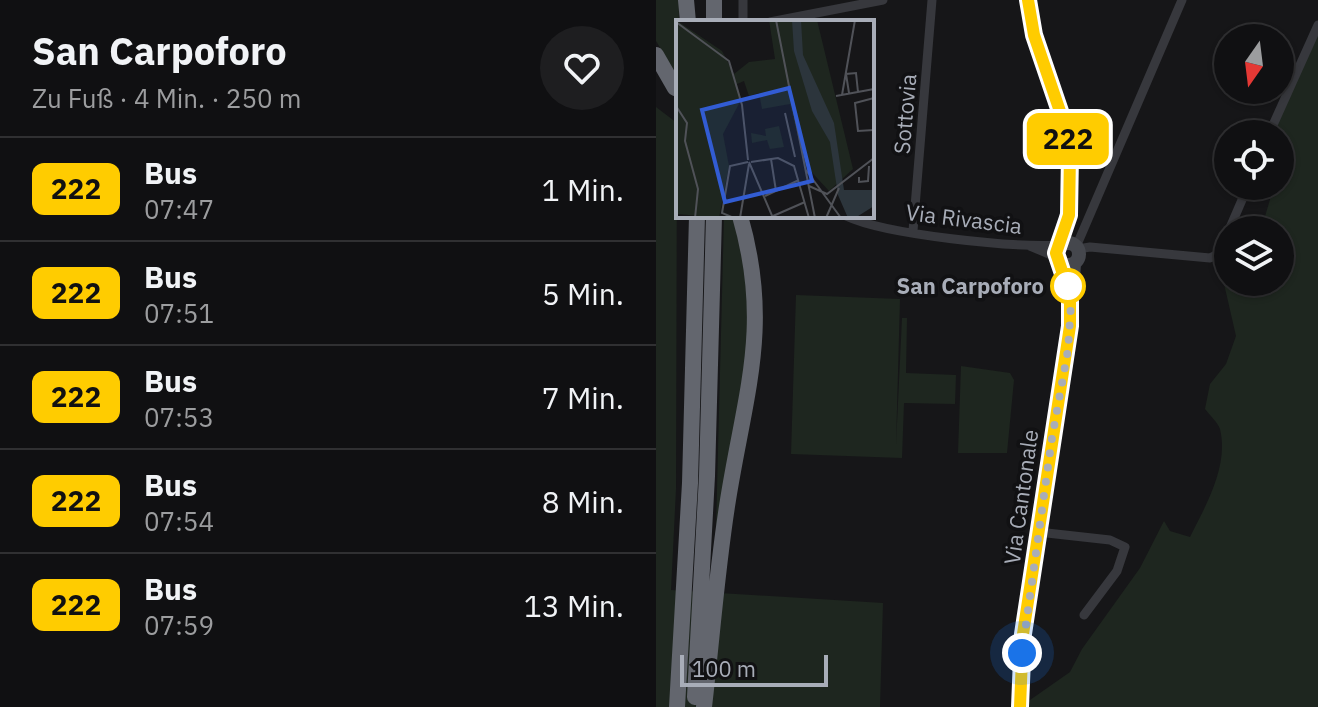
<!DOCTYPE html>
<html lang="de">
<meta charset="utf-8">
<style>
:root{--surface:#101012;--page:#1e1e20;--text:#f1f3f6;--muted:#9c9d9f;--line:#303032}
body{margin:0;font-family:"IBM Plex Sans",sans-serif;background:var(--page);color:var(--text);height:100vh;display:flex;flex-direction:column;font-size:30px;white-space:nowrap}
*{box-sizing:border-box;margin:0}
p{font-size:26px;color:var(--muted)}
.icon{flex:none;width:44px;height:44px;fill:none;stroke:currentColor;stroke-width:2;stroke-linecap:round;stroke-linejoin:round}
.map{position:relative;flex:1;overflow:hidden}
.drawer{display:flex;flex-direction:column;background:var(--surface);width:656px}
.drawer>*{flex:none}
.badge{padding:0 16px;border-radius:12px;font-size:28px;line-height:52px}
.needle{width:52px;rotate:194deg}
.buttons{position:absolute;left:558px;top:24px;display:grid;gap:16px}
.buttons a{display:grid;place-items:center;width:80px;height:80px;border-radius:50%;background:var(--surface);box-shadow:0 2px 6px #0004,0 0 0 2px var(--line);font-size:40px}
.scale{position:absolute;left:24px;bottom:20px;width:148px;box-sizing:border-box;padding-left:8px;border:4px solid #a8adb8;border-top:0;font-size:22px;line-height:28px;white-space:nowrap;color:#a8adb8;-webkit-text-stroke:6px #111113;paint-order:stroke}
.you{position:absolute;width:40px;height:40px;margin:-20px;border:6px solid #fff;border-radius:50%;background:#1a73e8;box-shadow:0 0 0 12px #1a73e833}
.map>.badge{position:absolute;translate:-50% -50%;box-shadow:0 0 0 4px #fff}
.round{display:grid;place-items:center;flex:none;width:84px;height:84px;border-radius:42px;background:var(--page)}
.head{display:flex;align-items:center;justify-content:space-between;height:136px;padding:0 32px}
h1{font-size:38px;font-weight:800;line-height:60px}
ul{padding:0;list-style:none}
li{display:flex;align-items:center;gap:24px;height:104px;padding:0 32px;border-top:2px solid var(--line)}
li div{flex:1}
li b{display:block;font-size:30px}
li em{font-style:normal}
li .badge{min-width:88px;font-weight:700;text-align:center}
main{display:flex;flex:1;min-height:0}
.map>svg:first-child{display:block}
</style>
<main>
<section class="drawer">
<div class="head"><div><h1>San Carpoforo</h1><p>Zu Fuß · 4 Min. · 250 m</p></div><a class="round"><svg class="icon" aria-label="heart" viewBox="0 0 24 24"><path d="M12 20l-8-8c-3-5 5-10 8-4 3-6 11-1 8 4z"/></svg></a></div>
<ul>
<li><span class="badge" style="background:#fc0;color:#111">222</span><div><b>Bus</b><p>07:47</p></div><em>1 Min.</em></li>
<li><span class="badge" style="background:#fc0;color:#111">222</span><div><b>Bus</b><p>07:51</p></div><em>5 Min.</em></li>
<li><span class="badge" style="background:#fc0;color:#111">222</span><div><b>Bus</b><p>07:53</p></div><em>7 Min.</em></li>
<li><span class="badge" style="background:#fc0;color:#111">222</span><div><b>Bus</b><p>07:54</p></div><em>8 Min.</em></li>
<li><span class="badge" style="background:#fc0;color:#111">222</span><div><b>Bus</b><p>07:59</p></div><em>13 Min.</em></li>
</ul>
</section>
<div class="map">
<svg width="662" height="707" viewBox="0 0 662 707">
<rect width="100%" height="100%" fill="#161618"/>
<path fill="#1e261f" d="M0,0H23L22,109H18L19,72L0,41Z
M662,25V707H364L414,672L426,649L484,568L508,521L514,531L534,537C550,505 573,466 564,429C562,423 553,414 549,409L554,384L570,364L580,336L566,275V255L572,253V282H624V230H605L618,186H624V134H620L619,121Z
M0,107L21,123L20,489L15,590L227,603L224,707H0Z
M68,216H80L97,319L60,529Z
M140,295L244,299L240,445L246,318H251L250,373L300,375L299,404L248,403L246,458L135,454Z
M305,366L354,373L358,380L351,453H302Z"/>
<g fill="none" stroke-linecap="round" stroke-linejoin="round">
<path stroke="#37383d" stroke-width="9" d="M87,0V22
M114,22L227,0
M613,134L662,25
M190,216C230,235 360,248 405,245
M573,230L592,186
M257,231L276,0
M374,246L400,257
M420,247L526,0
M422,249L434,247L554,258L562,254L572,231
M382,532L454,540L469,547L461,571L428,615"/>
<path stroke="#45474d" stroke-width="14" d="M372,0C379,49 404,93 412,142C418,178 412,211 405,245
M401 254a11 11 0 1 1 22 0a11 11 0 1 1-22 0Z
M364,707L367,634L412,350L418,264"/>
<path stroke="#63666e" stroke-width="16" d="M30,0L32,22
M58,0V22
M0,55L19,88
M39,697L51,476L58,216
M21,707L34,483L41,216
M48,707C56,638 61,568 72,500C89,393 116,326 84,216"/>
</g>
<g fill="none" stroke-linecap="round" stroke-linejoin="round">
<defs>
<path id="line" d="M364,707L367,634L414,326V295L400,253L413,215L414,154L409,126L378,35L372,0"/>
</defs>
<use href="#line" stroke="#fff" stroke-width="18"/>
<use href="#line" stroke="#fc0" stroke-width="12"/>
<path stroke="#a8adb8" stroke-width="8" stroke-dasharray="0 14.4" d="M366,653L396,438L412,350L416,289L412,286"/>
</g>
<circle fill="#fff" stroke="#fc0" stroke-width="4" cx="412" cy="286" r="16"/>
<g text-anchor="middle" stroke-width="7" stroke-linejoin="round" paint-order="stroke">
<g font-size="22" fill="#a8adb8" stroke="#111113">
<text transform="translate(249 114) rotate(-85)" y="8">Sottovia</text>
<text transform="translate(308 219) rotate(7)" y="8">Via Rivascia</text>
<text transform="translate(365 497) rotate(-82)" y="8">Via Cantonale</text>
</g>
<g font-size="22" font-weight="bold" fill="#a8adb8" stroke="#111113" text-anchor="end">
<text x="388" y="294">San Carpoforo</text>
</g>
</g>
<g transform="translate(20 20)">
<rect width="198" height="198" fill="#161618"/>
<path d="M0,0L46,31L58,54L73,42L99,39L93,0H141L177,149L153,171L129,145L114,84L86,89L83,73L73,76L68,61L61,64L65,80L47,114L53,146L43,198L2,194ZM103,106L108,127L94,129L91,120L76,123L75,113L90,116L89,109Z" fill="#1e261f"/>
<path d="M116,0H125L127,35L158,103L168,170H198V186L179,198H172L162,175L154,122L136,91L118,31Z" fill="#2c353c"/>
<path fill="none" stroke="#505258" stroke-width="2" d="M100,0L139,198M0,2L53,41L66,85L72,140M173,73L170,54L180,53L182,72M166,75L179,0M160,76L198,69M198,78L179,83L182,111L198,110M0,86L11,103L9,121L22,169L19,198M109,93L119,137M95,139L100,171M73,142L97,198M75,142L102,138L118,146L133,198M130,150L165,198M183,157V162L192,161L193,146M133,166L151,174L198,138M89,176L123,160M97,196L129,182M58,198L46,193L54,146L72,142M64,198L73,144M150,198L163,168"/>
<path fill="#325cd3" fill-opacity="0.15" stroke="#325cd3" stroke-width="4" d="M113,68L136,161L49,182L26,90Z"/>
<rect width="198" height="198" fill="none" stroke="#a8adb8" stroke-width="4"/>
</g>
</svg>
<div class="buttons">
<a><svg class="needle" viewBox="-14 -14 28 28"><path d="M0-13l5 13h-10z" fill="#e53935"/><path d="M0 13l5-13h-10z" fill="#9c9d9f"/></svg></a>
<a><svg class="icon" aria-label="locate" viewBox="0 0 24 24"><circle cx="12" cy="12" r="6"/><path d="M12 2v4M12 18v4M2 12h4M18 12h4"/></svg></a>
<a><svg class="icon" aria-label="layers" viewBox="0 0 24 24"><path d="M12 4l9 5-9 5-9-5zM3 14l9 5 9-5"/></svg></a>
</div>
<div class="scale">100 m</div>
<div class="you" style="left:366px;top:653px"></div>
<b class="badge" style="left:412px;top:139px;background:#fc0;color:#111">222</b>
</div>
</main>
